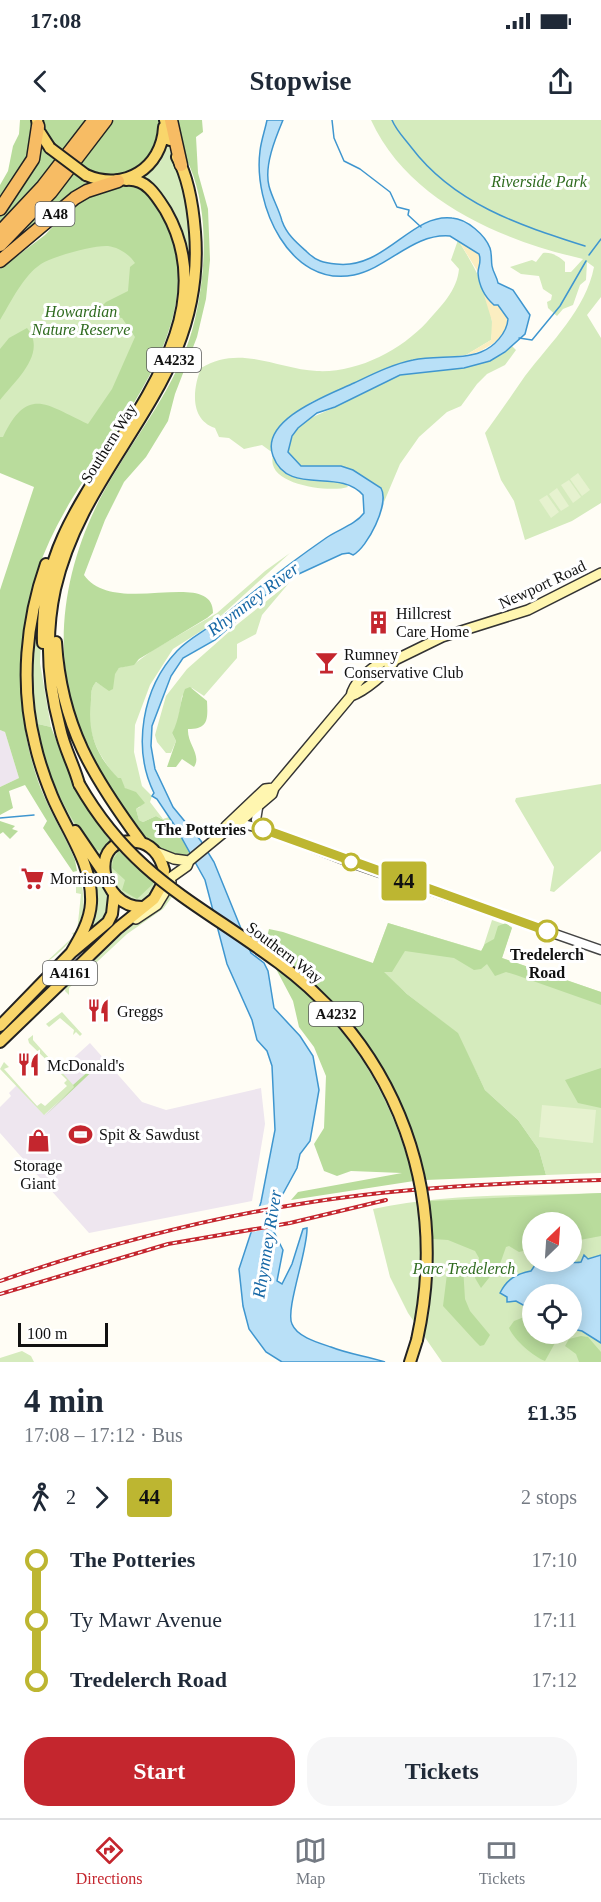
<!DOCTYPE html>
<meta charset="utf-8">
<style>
:root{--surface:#fff;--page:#f6f6f7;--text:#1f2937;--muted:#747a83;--line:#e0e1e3;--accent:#c4262e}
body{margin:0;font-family:"Times New Roman",serif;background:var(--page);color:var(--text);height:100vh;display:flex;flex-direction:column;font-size:22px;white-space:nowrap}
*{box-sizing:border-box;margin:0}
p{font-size:20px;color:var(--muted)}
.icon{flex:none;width:33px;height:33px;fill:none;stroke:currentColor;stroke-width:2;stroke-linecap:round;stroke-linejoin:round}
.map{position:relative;height:1242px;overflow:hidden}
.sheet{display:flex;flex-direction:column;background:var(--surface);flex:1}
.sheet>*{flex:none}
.badge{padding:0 12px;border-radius:4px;font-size:21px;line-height:39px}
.needle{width:39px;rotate:25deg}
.tools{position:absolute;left:522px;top:1092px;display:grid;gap:12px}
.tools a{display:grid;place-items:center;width:60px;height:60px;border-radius:50%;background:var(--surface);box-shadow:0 3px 15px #0003;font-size:30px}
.scale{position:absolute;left:18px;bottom:15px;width:90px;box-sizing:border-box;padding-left:6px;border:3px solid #111;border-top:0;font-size:16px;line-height:21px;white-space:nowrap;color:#111;-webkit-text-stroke:4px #fff;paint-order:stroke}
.map>.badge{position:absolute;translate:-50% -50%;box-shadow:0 0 0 3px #fff}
.legs{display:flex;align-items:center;gap:9px;height:66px;padding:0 24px;font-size:20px}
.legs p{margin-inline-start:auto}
.head{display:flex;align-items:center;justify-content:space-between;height:102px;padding:0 24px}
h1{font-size:33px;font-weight:700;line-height:45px}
.button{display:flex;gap:12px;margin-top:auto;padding:12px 24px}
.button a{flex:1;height:69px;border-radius:24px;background:var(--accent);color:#fff;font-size:24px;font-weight:700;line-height:69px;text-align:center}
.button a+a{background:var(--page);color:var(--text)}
ul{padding:0 24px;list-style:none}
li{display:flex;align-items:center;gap:21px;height:60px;font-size:22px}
li i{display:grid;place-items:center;width:9px;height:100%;margin:0 8px;background:currentColor}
li i::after{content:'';width:15px;height:15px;margin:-8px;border:4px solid;border-radius:50%;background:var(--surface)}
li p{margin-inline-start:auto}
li:first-child i{background:linear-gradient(#0000 50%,currentColor 0)}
li:last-child i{background:linear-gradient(currentColor 50%,#0000 0)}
.status{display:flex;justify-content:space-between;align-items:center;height:42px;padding:0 30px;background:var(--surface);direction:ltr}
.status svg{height:16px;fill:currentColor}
header{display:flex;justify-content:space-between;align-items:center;height:78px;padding:0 24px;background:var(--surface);font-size:27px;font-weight:700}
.dock{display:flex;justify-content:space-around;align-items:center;height:84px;border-top:2px solid var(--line);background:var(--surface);font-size:16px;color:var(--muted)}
.dock a{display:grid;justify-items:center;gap:3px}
.dock .active{color:var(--accent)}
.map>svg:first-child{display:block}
</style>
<div class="status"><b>17:08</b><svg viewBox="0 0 49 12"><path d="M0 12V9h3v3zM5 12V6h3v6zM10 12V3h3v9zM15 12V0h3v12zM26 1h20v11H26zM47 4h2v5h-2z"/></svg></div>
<header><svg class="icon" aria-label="back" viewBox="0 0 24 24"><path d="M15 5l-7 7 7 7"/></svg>Stopwise<svg class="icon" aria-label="share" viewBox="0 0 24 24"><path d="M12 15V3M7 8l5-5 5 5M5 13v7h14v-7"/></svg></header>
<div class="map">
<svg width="601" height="1242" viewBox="0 0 601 1242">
<rect width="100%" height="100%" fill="#fffdf5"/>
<path fill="#eee6ef" d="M0,610L5,612L19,658L0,667Z
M90,923L142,982L166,990L261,968L265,1004L252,1081L89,1113L0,1013V987L11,976L9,973L17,965L45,994L74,967L59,951Z"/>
<path fill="#d5ebbd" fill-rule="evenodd" d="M371,0H601V177L587,195L601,218V383L572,401L525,420L514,381L501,360L485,313C499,294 512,275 525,256C551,222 586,189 594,147L587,142L586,160L580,165L573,185L563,189L557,196L548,188L547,182L551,180L552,175L543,169L539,156L521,154L510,147L532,140L536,142L543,133C551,132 559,136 565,142V152H571L583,139C501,120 408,81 371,0Z
M167,22C186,71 193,107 191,160L188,159C188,122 174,77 142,56L161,41L159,38Z
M96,88L168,151L39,430L0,610L48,368L0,349V157Z
M458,120C475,147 498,187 491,220L466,235L404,242L311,282L279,307L273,325V333L262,325L244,329L229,318L219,317L215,308C189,299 193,268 201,248C240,224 277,249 317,251C357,253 400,231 427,202C441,186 457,171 459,149L451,140Z
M511,225L516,230L505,245L487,254L477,264L461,286L447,292L419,317L400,344L384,382L381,368L353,350L341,346H301L288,332C294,298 313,299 339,285C358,275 379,260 401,254C435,245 471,240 505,232Z
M273,336L277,342L322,360L344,362L348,367C330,373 265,365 273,336Z
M290,433L212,504L173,529L150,565L135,605L134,632L142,666L152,676L150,682L163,699L169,697L175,706L156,696L143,702L139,700L136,689L140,687C116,654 85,630 90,585C91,577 90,568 96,562L104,567L119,548L134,544L153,530L217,493L265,451Z
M289,463L262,495L256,514L237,524V538L204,576L192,568L182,576L178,603L172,613L176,621L171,633H166L157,622L155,615L166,576L187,549L239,503Z
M43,474L40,543L51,607L38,604L101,731L111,722L101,739C35,666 15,568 43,474Z
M601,664V731L554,772L550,771L554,747L515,681L516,678Z
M117,729L157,767L154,773L140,783L118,774L109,743Z
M86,732C100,752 111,770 108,795L90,811Z
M80,756C90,798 79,820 44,844L74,816L72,813L77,812L81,774L76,773V758Z
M166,773L172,777L163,789L127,814L69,868V875L65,871L66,866Z
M492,800L512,807L502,838L601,872V1053L546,1055L539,1030L518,1000L485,970L457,913L407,874L373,843L388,803L482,831Z
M62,892L82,914L80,916L76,912L73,915L74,910L60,898L49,907L46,904Z
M33,915V920L75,967L44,995L0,949L4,942L9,947L4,949L37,986L41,983L45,986L67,966L64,963L67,960L29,923L28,919Z
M601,1073V1242H442L408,1193L390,1157L373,1089C447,1073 526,1076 601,1073ZM532,1102H572V1142H532ZM532,1174H572V1214H532Z
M22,1231L31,1236L34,1242H0V1238Z"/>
<path fill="#b9dc9c" d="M20,0H33L31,31L0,81V65L8,51L13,26L19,14Z
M42,0H86L64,31L49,19Z
M114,0H159C162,47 117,72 80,43Z
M174,0H202L203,12L196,17L198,53L208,89L210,140L206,179L197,217L175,274L168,301L146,337L124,362L105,400L84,455C114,498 213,447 213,493L207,498L139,539L134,545L119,548L115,554L113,569L109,571L96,562C91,568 91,573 91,580C87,612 96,635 118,658H121L125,668L136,672L145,683L136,689L139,700L143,702L156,696L175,706L190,731L185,738C141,728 130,696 107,662C42,565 55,450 114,354C144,304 182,257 195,199C206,151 209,93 190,47C183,31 178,17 174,0Z
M40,27L57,41L0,104V95L20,69Z
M73,53L87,64L71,74L21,115Z
M121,65L141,68C238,176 119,296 65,391C43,429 28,471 23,515C17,563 22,612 37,658C46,686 64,713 75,740L77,751L73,752L43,708L47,701L25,665L9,671L13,688L0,695V667L19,658L5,612L0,610V470L34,367L0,353V317H3C28,264 48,286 88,304L112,269L135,217L122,198L102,195L101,187L106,182L128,171L130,147L135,143C130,135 118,127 108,126C94,125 54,136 41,144C23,156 11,182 0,200V149L45,115L77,81Z
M27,208C48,233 15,261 0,280V229L9,218Z
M190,567L207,581C208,600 208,609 188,609C187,624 202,635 194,647L182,639L176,647H167L176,621L172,613C180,599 179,584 185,569Z
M38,604L51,607L77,673L110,721L101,731L91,728L86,721C61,684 45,649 36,605Z
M0,701L15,706L12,709L18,711L10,719L3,712L0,714Z
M119,731L154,763L137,779L122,770L125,760L112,748L113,739Z
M388,803L481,831L485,824L494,819L498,806L506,803L512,808L502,838L601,872V885L516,855L506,852L495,856L487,844L481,849L474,850L454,838L405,831L392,852H384L407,874L458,913L485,970L518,1000L539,1030L546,1055L426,1060C404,964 350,886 270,829L267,817L269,809L283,812L373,843Z
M275,847C350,906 390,970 414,1061L291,1080L298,1072L402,1053L351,1051L337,1056L324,1051L314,1024L324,1008L326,956L314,927L299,907L293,881Z
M100,941L101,943L45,996L74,967L73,965Z
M601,948V988L578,983L565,960Z
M601,1073V1116L580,1120L572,1118V1102H532V1129L519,1132L509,1126L506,1127L500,1144L481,1168L475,1158L479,1138L475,1131L448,1120L433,1119L430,1081Z
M459,1145L463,1147L465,1179L470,1191L490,1215L484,1225L480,1226L475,1221L443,1186L447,1154L452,1146Z
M532,1194V1214H551L555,1223L545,1241C533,1236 515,1221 509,1208L514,1201Z
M581,1216L588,1217L601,1232V1242H579L576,1234L565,1226L569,1219Z"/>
<path fill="#fbeec1" d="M458,120L479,133L481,143L478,152Z
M484,175L494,185L498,184C501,189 507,195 508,201C510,217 480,234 466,235L491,220L492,201Z"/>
<path fill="#e6f2cf" d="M578,353L590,370L582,376L570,359Z
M569,360L581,377L573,383L561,365Z
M557,368L569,386L561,391L549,374Z
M547,375L559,392L551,398L539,380Z
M542,985L596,990L593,1023L539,1017Z"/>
<path fill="#b9e0f7" stroke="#3f96cf" stroke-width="1.5" d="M267,0H283C275,19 264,46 269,66C272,78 279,89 282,101C287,115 297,123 307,132C316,141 324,143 336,144C385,150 411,93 452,98C467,99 485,115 490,128C492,134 491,140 492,146C493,152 497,157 498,163L513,170L530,195L525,214L505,232L490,241L464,248L400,255L335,287L317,293L298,308L292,316L288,332L301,346H341L353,350L381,368C390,384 367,428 353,435L349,433L342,434L290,458L268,473L215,520L183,538L171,556L152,606L151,626L155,649L173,687L201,721L214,742L251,833L264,843L268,851L274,888L300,916L313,936L319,970L310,1021L300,1034L297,1048L278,1083L274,1112L283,1130L277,1161L282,1164L292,1144L303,1109L307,1108C308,1130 285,1190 292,1204C297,1217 319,1223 331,1227C348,1234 367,1236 385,1242H282L266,1232L249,1209L243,1186L239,1149L261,1082L275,1010L272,946L267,931L257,920L252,900L227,844L205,760L175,706L157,679L152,676L154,673C132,628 142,568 177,531C189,518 207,510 221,498C255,470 290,443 326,418C339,409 355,405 364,393L363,375C339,347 288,377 273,336C259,299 331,274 354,263C373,254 393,244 413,240C435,235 461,240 481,232C494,227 507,213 508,199L498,185H494C485,177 479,166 478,153C478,146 482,142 479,134L450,116C413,113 388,148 354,155C289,168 253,84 260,31C261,21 265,10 267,0Z
M584,1135L588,1139L601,1135V1223L582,1211L572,1209V1174H532V1190L516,1181L507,1182V1177L500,1173C507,1159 516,1154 531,1151L537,1142C551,1151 546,1145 562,1142C568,1140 573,1144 581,1142Z"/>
<path fill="#fffdf5" d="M282,1081L278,1107L247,1113L256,1087Z"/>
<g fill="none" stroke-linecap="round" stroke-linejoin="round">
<path stroke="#3f96cf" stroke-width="1.5" d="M332,0L334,18L344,41L360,49L390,72L397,87L409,90L408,95L421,107
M392,0C396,10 404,18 411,27C454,84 519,105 585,126
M589,135L601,119
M519,218L532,220L560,186L586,141
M0,698L34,695"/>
<defs>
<path id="tertiary" d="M258,688L256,700L265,707
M239,703L267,710L349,742L601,830"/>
<path id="secondary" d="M351,576C354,560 373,547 387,539L395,540
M223,713L230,710L272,674L274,668L351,576C365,571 388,552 395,540L442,517L528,490L601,453
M156,732L174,739L189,741
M163,763L187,746L189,741L223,713L226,706L265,669L274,668
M136,799L157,785L171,762"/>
<path id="primary" d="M37,0L39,11L50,28
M165,0L170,20
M86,55C124,72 162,48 164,7
M46,444C26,501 20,565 35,624C39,642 45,659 52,676C66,710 93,744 91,783C90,801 80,818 71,833
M56,522C61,606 93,657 141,722
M43,523C42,487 48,450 63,417C107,318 232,206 166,91C156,75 146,58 126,60
M79,664C74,645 64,628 60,608C48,563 45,515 55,469C86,334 207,264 195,112C193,87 189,59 177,37
M75,711L105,755
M0,906L71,833L108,802L112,794L114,776
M0,922L118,808L154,779L163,763L164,750C160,736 152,724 137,722C87,714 99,788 143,787
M410,1242L417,1220"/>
<path id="trunk" d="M171,0L181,45
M0,89L33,39L38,6
M0,112L43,66L94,0
M0,125L51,72L106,0
M0,141L75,78L87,71L118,61"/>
</defs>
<use href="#tertiary" stroke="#444" stroke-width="11"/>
<use href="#secondary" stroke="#333" stroke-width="12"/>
<use href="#primary" stroke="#222" stroke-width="14"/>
<use href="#trunk" stroke="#222" stroke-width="15"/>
<use href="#tertiary" stroke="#fff" stroke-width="8"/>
<use href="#secondary" stroke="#fff6b0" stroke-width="9"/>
<use href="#primary" stroke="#f9d66b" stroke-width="10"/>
<use href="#trunk" stroke="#f7bc64" stroke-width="12"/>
<defs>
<path id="rail" d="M0,1161C101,1126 206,1098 312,1082C408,1067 504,1063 601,1060
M0,1174L168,1124L290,1103L386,1080"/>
</defs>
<use href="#rail" stroke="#c4262e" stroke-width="4"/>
<use href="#rail" stroke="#fff" stroke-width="1.5" stroke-dasharray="4.5" stroke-linecap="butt"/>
<defs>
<path id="primary-bridge" d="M50,28L86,55
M79,664C133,758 197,782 279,843C400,933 449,1074 417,1220"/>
</defs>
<use href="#primary-bridge" stroke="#222" stroke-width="14" stroke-linecap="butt"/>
<use href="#primary-bridge" stroke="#f9d66b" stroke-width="10"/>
</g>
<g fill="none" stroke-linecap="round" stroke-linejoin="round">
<defs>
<path id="line-1" d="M263,709L547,811"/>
</defs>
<use href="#line-1" stroke="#fff" stroke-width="14"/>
<use href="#line-1" stroke="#bdb631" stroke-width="9"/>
</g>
<defs>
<symbol id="building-bare" viewBox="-9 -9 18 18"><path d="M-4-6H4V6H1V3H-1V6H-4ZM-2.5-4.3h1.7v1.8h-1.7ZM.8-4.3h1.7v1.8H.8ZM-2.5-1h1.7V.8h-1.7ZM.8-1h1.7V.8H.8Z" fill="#c4262e" stroke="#fff" stroke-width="2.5" paint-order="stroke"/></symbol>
<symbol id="bar-bare" viewBox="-9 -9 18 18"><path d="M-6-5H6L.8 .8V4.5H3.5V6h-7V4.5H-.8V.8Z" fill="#c4262e" stroke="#fff" stroke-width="2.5" paint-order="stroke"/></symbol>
<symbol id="supermarket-bare" viewBox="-9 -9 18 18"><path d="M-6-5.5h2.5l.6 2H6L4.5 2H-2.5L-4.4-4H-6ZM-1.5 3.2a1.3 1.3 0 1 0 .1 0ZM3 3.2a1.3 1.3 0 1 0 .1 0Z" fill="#c4262e" stroke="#fff" stroke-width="2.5" paint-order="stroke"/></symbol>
<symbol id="restaurant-bare" viewBox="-9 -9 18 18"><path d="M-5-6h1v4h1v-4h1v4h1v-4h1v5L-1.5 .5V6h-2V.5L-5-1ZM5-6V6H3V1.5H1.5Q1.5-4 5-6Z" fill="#c4262e" stroke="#fff" stroke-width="2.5" paint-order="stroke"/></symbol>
<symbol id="stadium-bare" viewBox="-9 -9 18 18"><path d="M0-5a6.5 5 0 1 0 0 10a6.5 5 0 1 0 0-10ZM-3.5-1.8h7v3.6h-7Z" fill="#c4262e" stroke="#fff" stroke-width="2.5" paint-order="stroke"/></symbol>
<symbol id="shop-bare" viewBox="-9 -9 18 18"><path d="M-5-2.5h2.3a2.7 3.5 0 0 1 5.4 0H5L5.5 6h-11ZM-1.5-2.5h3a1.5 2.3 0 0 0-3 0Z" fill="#c4262e" stroke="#fff" stroke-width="2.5" paint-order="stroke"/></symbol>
</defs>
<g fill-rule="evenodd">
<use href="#building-bare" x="362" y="486" width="33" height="33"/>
<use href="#bar-bare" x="310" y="526" width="33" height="33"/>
<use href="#supermarket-bare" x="16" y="742" width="33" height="33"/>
<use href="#restaurant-bare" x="82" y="874" width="33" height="33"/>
<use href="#restaurant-bare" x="12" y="928" width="33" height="33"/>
<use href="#stadium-bare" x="64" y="998" width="33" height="33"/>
<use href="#shop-bare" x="22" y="1004" width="33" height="33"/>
</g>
<g fill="#fff" stroke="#bdb631" stroke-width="3">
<circle cx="263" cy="709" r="10"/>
<circle cx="351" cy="742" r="8"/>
<circle cx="547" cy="811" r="10"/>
</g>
<g text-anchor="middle" stroke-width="6" stroke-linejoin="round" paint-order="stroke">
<g fill="#fff" stroke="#585858" stroke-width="1.5">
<rect x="35.5" y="82" width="39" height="24" rx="4.5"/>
<rect x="147" y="228" width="54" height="24" rx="4.5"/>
<rect x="43" y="841" width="54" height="24" rx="4.5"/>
<rect x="309" y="882" width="54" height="24" rx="4.5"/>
</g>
<g font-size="15" font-weight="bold" fill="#111">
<text x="55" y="99">A48</text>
<text x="174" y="245">A4232</text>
<text x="70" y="858">A4161</text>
<text x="336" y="899">A4232</text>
</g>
<g font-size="16" font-style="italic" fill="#2f6b1f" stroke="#fff">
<text x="539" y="67">Riverside Park</text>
<text x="81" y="197">Howardian<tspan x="81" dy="18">Nature Reserve</tspan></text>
<text x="464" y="1154">Parc Tredelerch</text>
</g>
<g font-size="16" fill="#111" stroke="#fff">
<text transform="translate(108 323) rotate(-58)" y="6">Southern Way</text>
<text transform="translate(542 464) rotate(-25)" y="6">Newport Road</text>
<text transform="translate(285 832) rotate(37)" y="6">Southern Way</text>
</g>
<g font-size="16" fill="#111" stroke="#fff" text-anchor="start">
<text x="396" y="499">Hillcrest<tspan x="396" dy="18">Care Home</tspan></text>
<text x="344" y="540">Rumney<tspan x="344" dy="18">Conservative Club</tspan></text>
<text x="50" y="764">Morrisons</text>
<text x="117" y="897">Greggs</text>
<text x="47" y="951">McDonald's</text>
<text x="99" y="1020">Spit &amp; Sawdust</text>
<text x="38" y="1051" text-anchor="middle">Storage<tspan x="38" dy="18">Giant</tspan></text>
</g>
<g font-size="16" font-weight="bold" fill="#111" stroke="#fff" text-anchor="end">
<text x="246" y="715">The Potteries</text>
<text x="547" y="840" text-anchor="middle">Tredelerch<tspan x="547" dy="18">Road</tspan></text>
</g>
<g font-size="18" font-style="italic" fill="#1768a6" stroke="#fff">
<text transform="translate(253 479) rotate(-37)" y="6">Rhymney River</text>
<text transform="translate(267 1124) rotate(-81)" y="6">Rhymney River</text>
</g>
</g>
</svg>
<div class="tools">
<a><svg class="needle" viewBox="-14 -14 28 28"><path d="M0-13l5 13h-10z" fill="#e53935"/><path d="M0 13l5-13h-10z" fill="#747a83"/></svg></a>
<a><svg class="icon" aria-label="locate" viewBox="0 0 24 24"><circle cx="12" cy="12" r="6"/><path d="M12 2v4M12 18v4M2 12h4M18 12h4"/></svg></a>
</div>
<div class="scale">100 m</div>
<b class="badge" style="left:404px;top:761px;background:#bdb631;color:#111">44</b>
</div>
<section class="sheet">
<div class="head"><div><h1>4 min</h1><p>17:08 – 17:12 · Bus</p></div><b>£1.35</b></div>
<div class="legs"><svg class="icon" aria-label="walk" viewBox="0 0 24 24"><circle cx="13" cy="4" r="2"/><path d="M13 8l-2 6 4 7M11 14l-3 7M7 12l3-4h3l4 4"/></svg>2<svg class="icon" aria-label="forward" viewBox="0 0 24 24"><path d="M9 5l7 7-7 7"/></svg><b class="badge" style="background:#bdb631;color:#111">44</b><p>2 stops</p></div>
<ul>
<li><i style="color:#bdb631"></i><b>The Potteries</b><p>17:10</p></li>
<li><i style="color:#bdb631"></i><span>Ty Mawr Avenue</span><p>17:11</p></li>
<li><i style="color:#bdb631"></i><b>Tredelerch Road</b><p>17:12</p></li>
</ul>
<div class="button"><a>Start</a><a>Tickets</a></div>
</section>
<nav class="dock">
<a class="active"><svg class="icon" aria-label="directions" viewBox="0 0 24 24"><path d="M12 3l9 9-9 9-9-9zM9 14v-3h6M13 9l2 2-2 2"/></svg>Directions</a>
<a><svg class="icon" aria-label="map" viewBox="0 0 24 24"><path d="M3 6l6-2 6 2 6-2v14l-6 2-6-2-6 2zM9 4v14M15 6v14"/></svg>Map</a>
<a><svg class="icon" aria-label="tickets" viewBox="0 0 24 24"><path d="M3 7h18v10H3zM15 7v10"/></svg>Tickets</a>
</nav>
